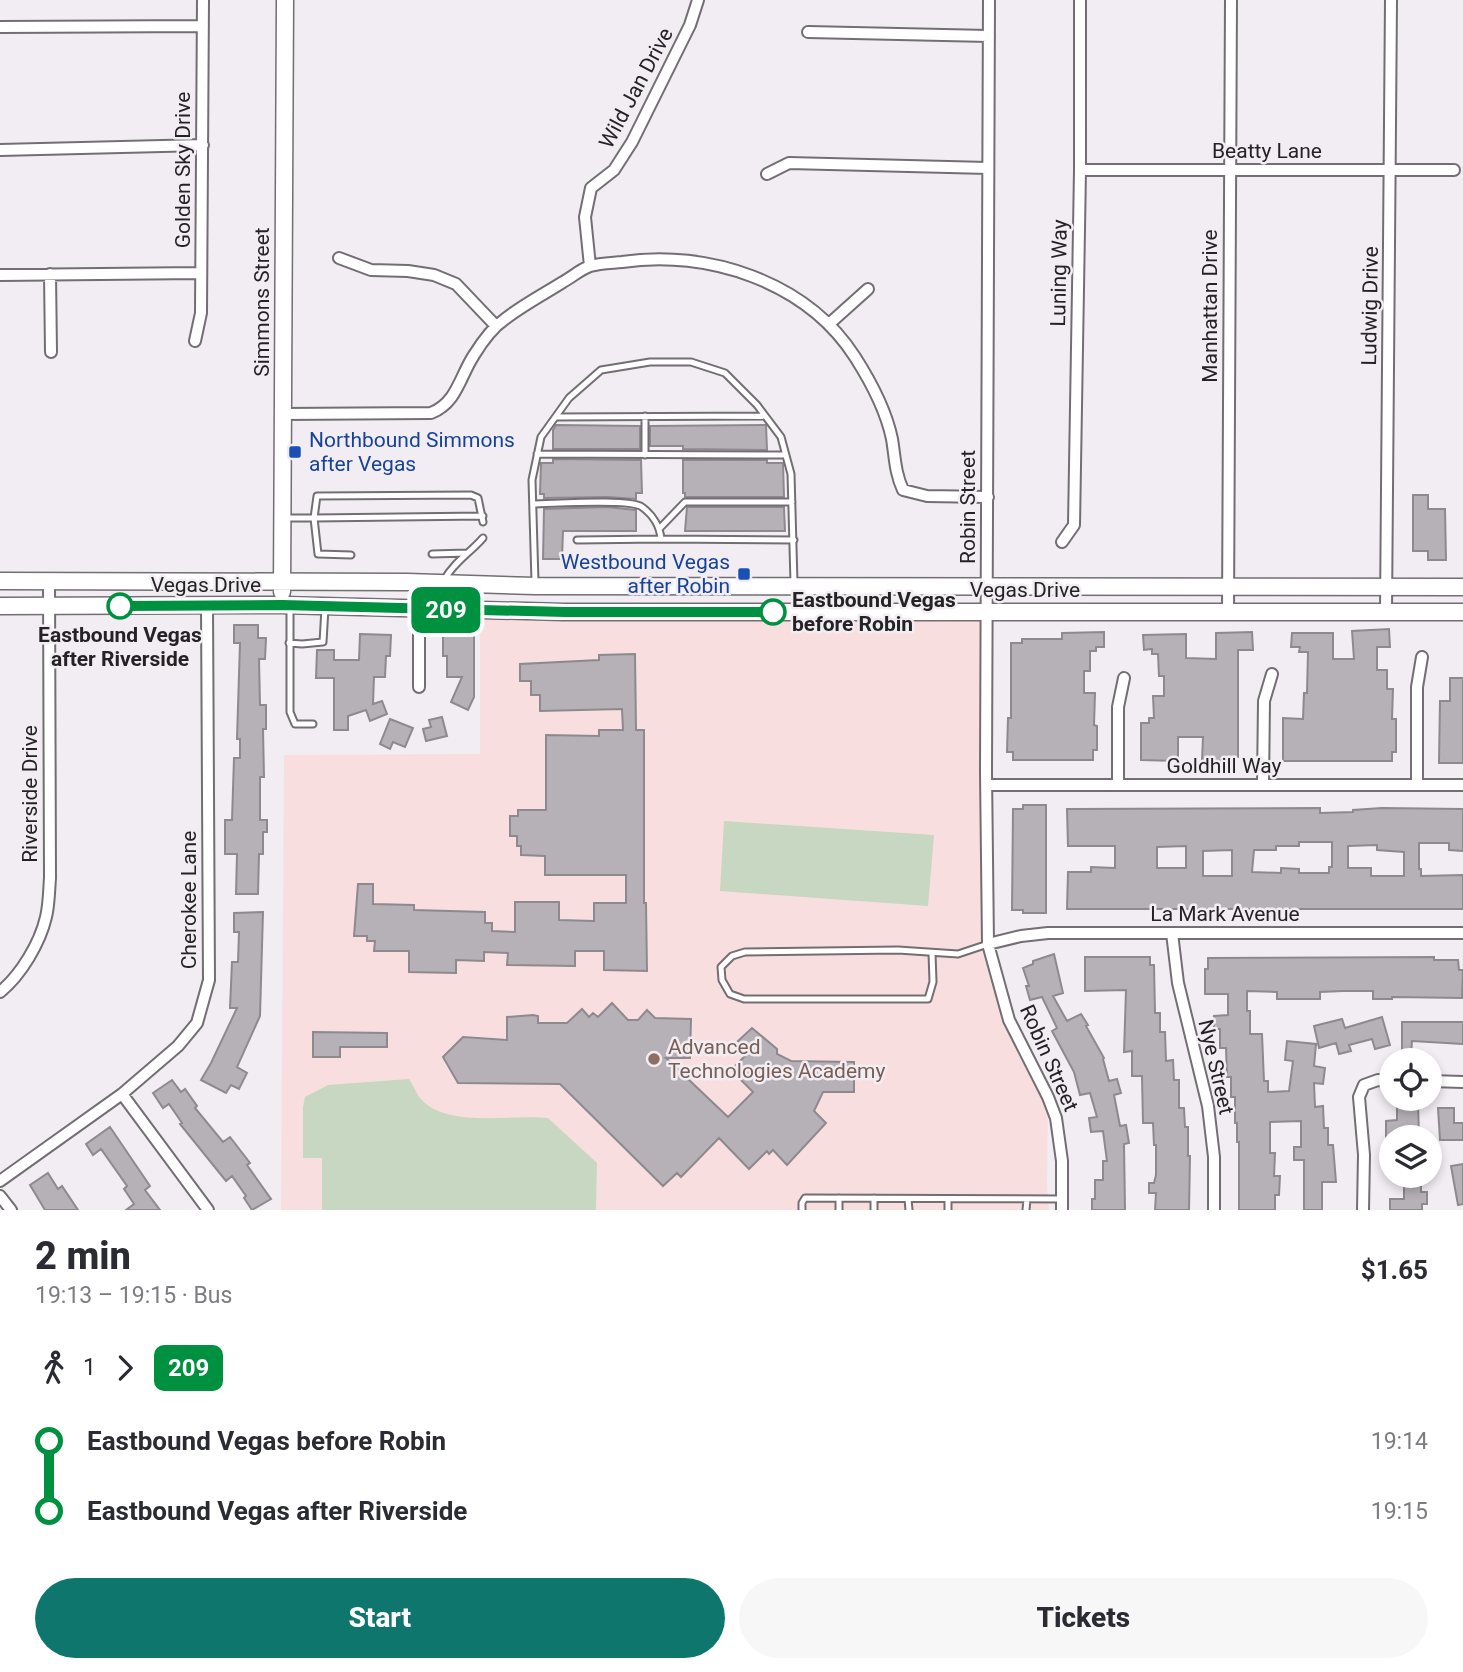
<!DOCTYPE html>
<meta charset="utf-8">
<style>
:root{--surface:#fff;--page:#f7f7f7;--text:#2b2b33;--muted:#7c7c81;--accent:#0f766e}
body{margin:0;font-family:Roboto,sans-serif;background:var(--page);color:var(--text);height:100vh;display:flex;flex-direction:column;font-size:26px;white-space:nowrap}
*{box-sizing:border-box;margin:0}
p{font-size:23px;color:var(--muted)}
.icon{flex:none;width:38px;height:38px;fill:none;stroke:currentColor;stroke-width:2;stroke-linecap:round;stroke-linejoin:round}
.map{position:relative;height:1210px;overflow:hidden}
.side{display:flex;flex-direction:column;background:var(--surface);flex:1}
.side>*{flex:none}
.badge{padding:0 14px;border-radius:10px;font-size:24px;line-height:46px}
.buttons{position:absolute;left:1379px;top:1048px;display:grid;gap:14px}
.buttons a{display:grid;place-items:center;width:63px;height:63px;border-radius:50%;background:var(--surface);box-shadow:0 4px 10px #0003;font-size:35px}
.map>.badge{position:absolute;translate:-50% -50%;box-shadow:0 0 0 4px #fff}
.legs{display:flex;align-items:center;gap:10px;height:77px;padding:0 35px;font-size:23px}
.legs p{margin-inline-start:auto}
.head{display:flex;align-items:center;justify-content:space-between;height:119px;padding:0 35px}
h1{font-size:38px;font-weight:800;line-height:52px}
.action{display:flex;gap:14px;margin-top:auto;padding:14px 35px}
.action a{flex:1;height:80px;border-radius:42px;background:var(--accent);color:#fff;font-size:28px;font-weight:800;line-height:80px;text-align:center}
.action a+a{background:var(--page);color:var(--text)}
ul{padding:0 35px;list-style:none}
li{display:flex;align-items:center;gap:24px;height:70px;font-size:26px}
li i{display:grid;place-items:center;width:10px;height:100%;margin:0 9px;background:currentColor}
li i::after{content:'';width:18px;height:18px;margin:-9px;border:5px solid;border-radius:50%;background:var(--surface)}
li p{margin-inline-start:auto}
li:first-child i{background:linear-gradient(#0000 50%,currentColor 0)}
li:last-child i{background:linear-gradient(currentColor 50%,#0000 0)}
.map>svg:first-child{display:block}
</style>
<div class="map">
<svg width="1463" height="1210" viewBox="0 0 1463 1210">
<rect width="100%" height="100%" fill="#f2edf3"/>
<path fill="#f9dedf" d="M480,611H987L988,944L996,980L1048,1097L1047,1187L1049,1210H281L284,755L480,754Z"/>
<path fill="#c7d7c1" d="M724,821L934,835L928,906L720,891Z
M409,1079C413,1085 416,1093 420,1098C446,1129 511,1114 548,1118L597,1163L596,1210H322V1158H303V1107L305,1097L328,1085Z"/>
<path fill="#b6b1b6" stroke="#8d898e" stroke-width="2" fill-rule="evenodd" d="M556,425L640,426V449H553V430Z
M766,425L767,450L683,449V446H650V426Z
M553,459L641,460L642,493H636V499L607,497L544,498V494H540L541,463H553Z
M683,460H767V463H783L784,497H685V493H683Z
M1413,495H1428V509H1445L1446,560H1428V551H1413Z
M607,507L636,510V531H563L562,559H543L544,509Z
M687,507H784L785,531H685Z
M234,625H258V638H266L265,659H259L260,705H266V729H263L264,777H260V820H267V832H263V854H259L258,894H236L237,854H225V820H232L234,758H240V739H237L240,643H234Z
M1389,629L1390,647H1377V670H1387V689H1393L1392,719H1396V752H1392V761H1283V718L1303,719L1304,693H1307L1308,652H1299L1300,647H1291L1292,633H1333V659H1354L1352,631Z
M1104,632V647H1096V651H1090V671H1084V693H1095L1094,725L1097,726V750H1093V760H1013V752H1007L1008,718H1011V643H1022V639H1062V633Z
M1252,632L1253,650H1238V757H1227V761L1202,760L1203,737H1178V761L1141,760V723H1149V718H1154L1153,696H1164V676H1159L1158,654H1152V649L1144,650L1143,635L1186,634V658L1216,659V633Z
M360,634L391,635L390,656H386L385,677H374L373,704L382,701L387,714L370,721L366,710L348,716V730H334V678H316L317,650H334V660H359Z
M443,635H474V697L468,710L451,702L462,677H447V656H443Z
M635,654L636,730H644V903H646L647,971L604,970V951H575V966L507,965L508,953L484,952V961L456,960V973L409,972V951H374L375,941H367V936H354L358,884H373V904L414,905V910L485,912V923H492V931L515,932V902H559V920L594,921V903H626V875H545V856L521,855V846H517V836H510V816H518V810H546V735L599,736V730H623L622,709L540,711V695H531V681H520V664L599,660V655Z
M1450,678H1463V763H1439L1440,701H1450Z
M442,717L447,736L426,741L423,729L431,727L429,720Z
M390,719L413,728L405,747L393,742L390,749L380,744Z
M1023,805H1046V913H1023V910H1012L1013,809H1023Z
M1320,808V813L1353,812V810L1382,808L1463,809V851L1449,850V843H1419V869H1421V876L1463,875V909H1067L1068,872H1091V867L1115,868V846H1068L1067,809ZM1299,842H1332V867H1329V873H1299V869L1281,868V873L1252,872L1254,850H1276V846H1299ZM1377,845V850L1404,852V876H1371V868H1348V846ZM1186,846V868H1157V847ZM1232,850V876H1203V851Z
M263,912L260,1016L237,1067L247,1073L239,1089L231,1085L226,1093L201,1080L211,1063L237,1008H230L232,962H238L239,932H234V913Z
M1054,954L1063,993L1053,996L1067,1021L1081,1014L1088,1025L1086,1026L1104,1058L1103,1059L1109,1081L1117,1079L1121,1093L1114,1095L1120,1126L1126,1125L1129,1143L1124,1144L1125,1210H1092V1199H1095V1180H1103V1161H1107L1103,1131L1091,1132L1089,1118L1097,1117L1090,1093L1080,1095L1074,1072L1052,1031L1057,1028L1042,997L1030,1000L1026,986H1029L1023,968L1033,964V961Z
M1085,957H1150V965H1154L1155,1013H1160V1032H1165L1166,1061L1173,1060L1174,1080H1179V1108H1184L1185,1127H1188V1156H1190L1189,1210H1155L1156,1193H1149V1183H1154L1156,1175V1145H1154L1153,1123H1143L1142,1076H1132V1051L1124,1052L1126,990L1085,991Z
M1434,957V960H1458L1459,970H1463L1462,998L1392,997V999H1373V991H1343L1320,992V999H1277V992L1247,991V1011H1250V1034H1262L1264,1081H1268V1092L1289,1091L1293,1061L1285,1060L1287,1041L1316,1044L1314,1066L1325,1068L1323,1084L1314,1083L1315,1107L1323,1106L1324,1128H1328V1145H1333L1336,1182H1322V1210H1304V1160H1294V1147H1301V1121L1270,1122V1153H1275L1274,1176H1280L1279,1195H1275V1210H1239V1142H1237V1123H1235V1097H1231V1077H1227L1226,1048H1220V1029H1214V1016L1228,1015V994H1205V969H1208V958Z
M612,1003L628,1020H638L647,1010L655,1018L691,1019L690,1058H666L728,1117L753,1092L731,1070L749,1052L738,1041L752,1028L777,1049V1054L791,1061L854,1062V1092H823L814,1111L826,1123L787,1165L773,1150L769,1154L767,1151L749,1169L719,1138L681,1177L677,1173L663,1186L560,1084L458,1083L443,1057L463,1037L507,1040V1017L533,1015L538,1016V1023H567L582,1009L589,1017L593,1013L598,1017Z
M1382,1017L1390,1045L1375,1049L1372,1039L1349,1045L1351,1051L1339,1054L1336,1043L1319,1048L1314,1026L1342,1019L1345,1028Z
M1402,1022H1463V1044L1412,1041L1411,1055L1402,1054Z
M313,1032L387,1033V1047H340V1057H313Z
M172,1080L181,1092L185,1089L197,1106L195,1108L223,1142L230,1137L250,1163L247,1165L271,1199L252,1210L244,1198L246,1196L232,1176L226,1181L180,1124L182,1123L169,1104L163,1108L153,1093Z
M1418,1104L1419,1136L1386,1137V1121L1397,1120V1105Z
M1438,1108H1454V1123H1463V1140H1440Z
M110,1127L150,1186L145,1190L160,1210H126L134,1204L124,1189L127,1186L101,1149L93,1155L86,1144Z
M1463,1164V1204L1458,1205L1451,1166Z
M48,1173L58,1189L62,1186L78,1210H45L30,1185Z
M1404,1185H1421V1192H1427V1204H1422V1210H1390V1199H1404Z"/>
<g fill="none" stroke-linecap="round" stroke-linejoin="round">
<defs>
<path id="lane" d="M645,416V455
M556,417L765,416
M537,454L786,455
M533,504C552,504 630,498 642,507C653,515 660,527 661,539L577,540
M286,518H314L317,496L471,495L478,498L483,522
M660,528L685,502H792
M661,539L794,540
M432,554L467,553
M351,555L318,554L314,518L483,516
M444,580C454,562 470,553 483,538
M535,582L532,480L541,437L569,398L601,370L650,362H691L725,373L757,405L781,437L791,474L794,583
M290,606V712L295,724H313
M289,643L302,644L323,642L325,608
M932,953L933,982L928,999H744L730,994L722,980L721,967L732,956L745,952L898,950L958,954L988,944
M908,1199L909,1210
M802,1210V1203L805,1198L1062,1199
M839,1210V1198
M874,1210V1198
M948,1210V1199
M1026,1210L1027,1199"/>
<path id="street" d="M989,0L986,772L988,944L1009,1020L1048,1097L1056,1118L1062,1161V1210
M0,27L203,26
M808,32L989,36
M0,150L203,145
M1080,170H1454
M767,174L789,163L988,168
M339,258L371,270L408,271L434,275L456,284L496,326
M590,266L585,217L591,188L614,170L632,142L690,25L698,0
M50,274L51,352
M0,275L201,273
M829,324L868,289
M195,341L201,313L203,0
M283,414L431,413C457,403 460,376 474,355C482,342 492,328 505,319C523,305 544,294 563,282C572,277 581,269 590,266C600,263 612,263 622,262C708,249 807,282 855,357C871,382 886,410 892,439C895,457 895,473 903,490L927,496L988,497
M1062,542L1074,525L1080,170V0
M419,610V687
M1228,612L1231,0
M1386,612L1391,0
M986,785H1463
M1118,785V707L1124,678
M1263,785L1264,701L1272,674
M1417,785V687L1422,657
M1172,933L1178,983L1208,1106L1214,1157V1210
M988,944L1021,936L1048,933H1463
M0,992C21,975 40,943 46,917C49,905 49,891 50,878L49,581
M1430,1081L1463,1082
M122,1094L208,1210
M0,1181L122,1094L178,1046L197,1023L209,980L207,606
M0,1196L11,1210
M1363,1210L1364,1155L1359,1097L1364,1085L1378,1080L1391,1081"/>
<path id="secondary" d="M0,581L407,582L535,586L1463,587
M282,592L285,0
M0,606L282,605L564,612H1463"/>
</defs>
<use href="#lane" stroke="#726e73" stroke-width="9"/>
<use href="#street" stroke="#726e73" stroke-width="14"/>
<use href="#secondary" stroke="#726e73" stroke-width="19"/>
<use href="#lane" stroke="#fff" stroke-width="5"/>
<use href="#street" stroke="#fff" stroke-width="10"/>
<use href="#secondary" stroke="#fff" stroke-width="16"/>
</g>
<g fill="none" stroke-linecap="round" stroke-linejoin="round">
<defs>
<path id="line-1" d="M120,606L282,605L565,612H773"/>
</defs>
<use href="#line-1" stroke="#fff" stroke-width="16"/>
<use href="#line-1" stroke="#009140" stroke-width="10"/>
</g>
<g fill="#1a4fb4" stroke="#f2edf3" stroke-width="2.5">
<rect x="288" y="445" width="14" height="14" rx="3.5"/>
<rect x="737" y="567" width="14" height="14" rx="3.5"/>
</g>
<g fill="#fff" stroke="#009140" stroke-width="3.5">
<circle cx="120" cy="606" r="12"/>
<circle cx="773" cy="612" r="12"/>
</g>
<circle fill="#8d6e63" stroke="#f2edf3" stroke-width="2.5" cx="654" cy="1059" r="7"/>
<g text-anchor="middle" stroke-width="5" stroke-linejoin="round" paint-order="stroke">
<g font-size="21" fill="#242224" stroke="#f2edf3">
<text transform="translate(636 88) rotate(-62)" y="7">Wild Jan Drive</text>
<text x="1267" y="158">Beatty Lane</text>
<text transform="translate(183 170) rotate(-90)" y="7">Golden Sky Drive</text>
<text transform="translate(1059 273) rotate(-89)" y="7">Luning Way</text>
<text transform="translate(262 302) rotate(-90)" y="7">Simmons Street</text>
<text transform="translate(1210 306) rotate(-90)" y="7">Manhattan Drive</text>
<text transform="translate(1370 306) rotate(-89)" y="7">Ludwig Drive</text>
<text transform="translate(968 507) rotate(-90)" y="7">Robin Street</text>
<text x="206" y="592">Vegas Drive</text>
<text x="1025" y="597">Vegas Drive</text>
<text x="1224" y="773">Goldhill Way</text>
<text transform="translate(30 794) rotate(-90)" y="7">Riverside Drive</text>
<text transform="translate(189 900) rotate(-90)" y="7">Cherokee Lane</text>
<text x="1225" y="921">La Mark Avenue</text>
<text transform="translate(1049 1058) rotate(66)" y="7">Robin Street</text>
<text transform="translate(1216 1067) rotate(77)" y="7">Nye Street</text>
</g>
<g font-size="21" fill="#164399" stroke="#f2edf3" text-anchor="start">
<text x="309" y="447">Northbound Simmons<tspan x="309" dy="24">after Vegas</tspan></text>
<text x="730" y="569" text-anchor="end">Westbound Vegas<tspan x="730" dy="24">after Robin</tspan></text>
</g>
<g font-size="21" font-weight="bold" fill="#242224" stroke="#f2edf3" text-anchor="start">
<text x="792" y="607">Eastbound Vegas<tspan x="792" dy="24">before Robin</tspan></text>
<text x="120" y="642" text-anchor="middle">Eastbound Vegas<tspan x="120" dy="24">after Riverside</tspan></text>
</g>
<g font-size="21" fill="#785e54" stroke="#f2edf3" text-anchor="start">
<text x="668" y="1054">Advanced<tspan x="668" dy="24">Technologies Academy</tspan></text>
</g>
</g>
</svg>
<div class="buttons">
<a><svg class="icon" aria-label="locate" viewBox="0 0 24 24"><circle cx="12" cy="12" r="6"/><path d="M12 2v4M12 18v4M2 12h4M18 12h4"/></svg></a>
<a><svg class="icon" aria-label="layers" viewBox="0 0 24 24"><path d="M12 4l9 5-9 5-9-5zM3 14l9 5 9-5"/></svg></a>
</div>
<b class="badge" style="left:446px;top:610px;background:#009140;color:#fff">209</b>
</div>
<section class="side">
<div class="head"><div><h1>2 min</h1><p>19:13 – 19:15 · Bus</p></div><b>$1.65</b></div>
<div class="legs"><svg class="icon" aria-label="walk" viewBox="0 0 24 24"><circle cx="13" cy="4" r="2"/><path d="M13 8l-2 6 4 7M11 14l-3 7M7 12l3-4h3l4 4"/></svg>1<svg class="icon" aria-label="forward" viewBox="0 0 24 24"><path d="M9 5l7 7-7 7"/></svg><b class="badge" style="background:#009140;color:#fff">209</b></div>
<ul>
<li><i style="color:#009140"></i><b>Eastbound Vegas before Robin</b><p>19:14</p></li>
<li><i style="color:#009140"></i><b>Eastbound Vegas after Riverside</b><p>19:15</p></li>
</ul>
<div class="action"><a>Start</a><a>Tickets</a></div>
</section>
